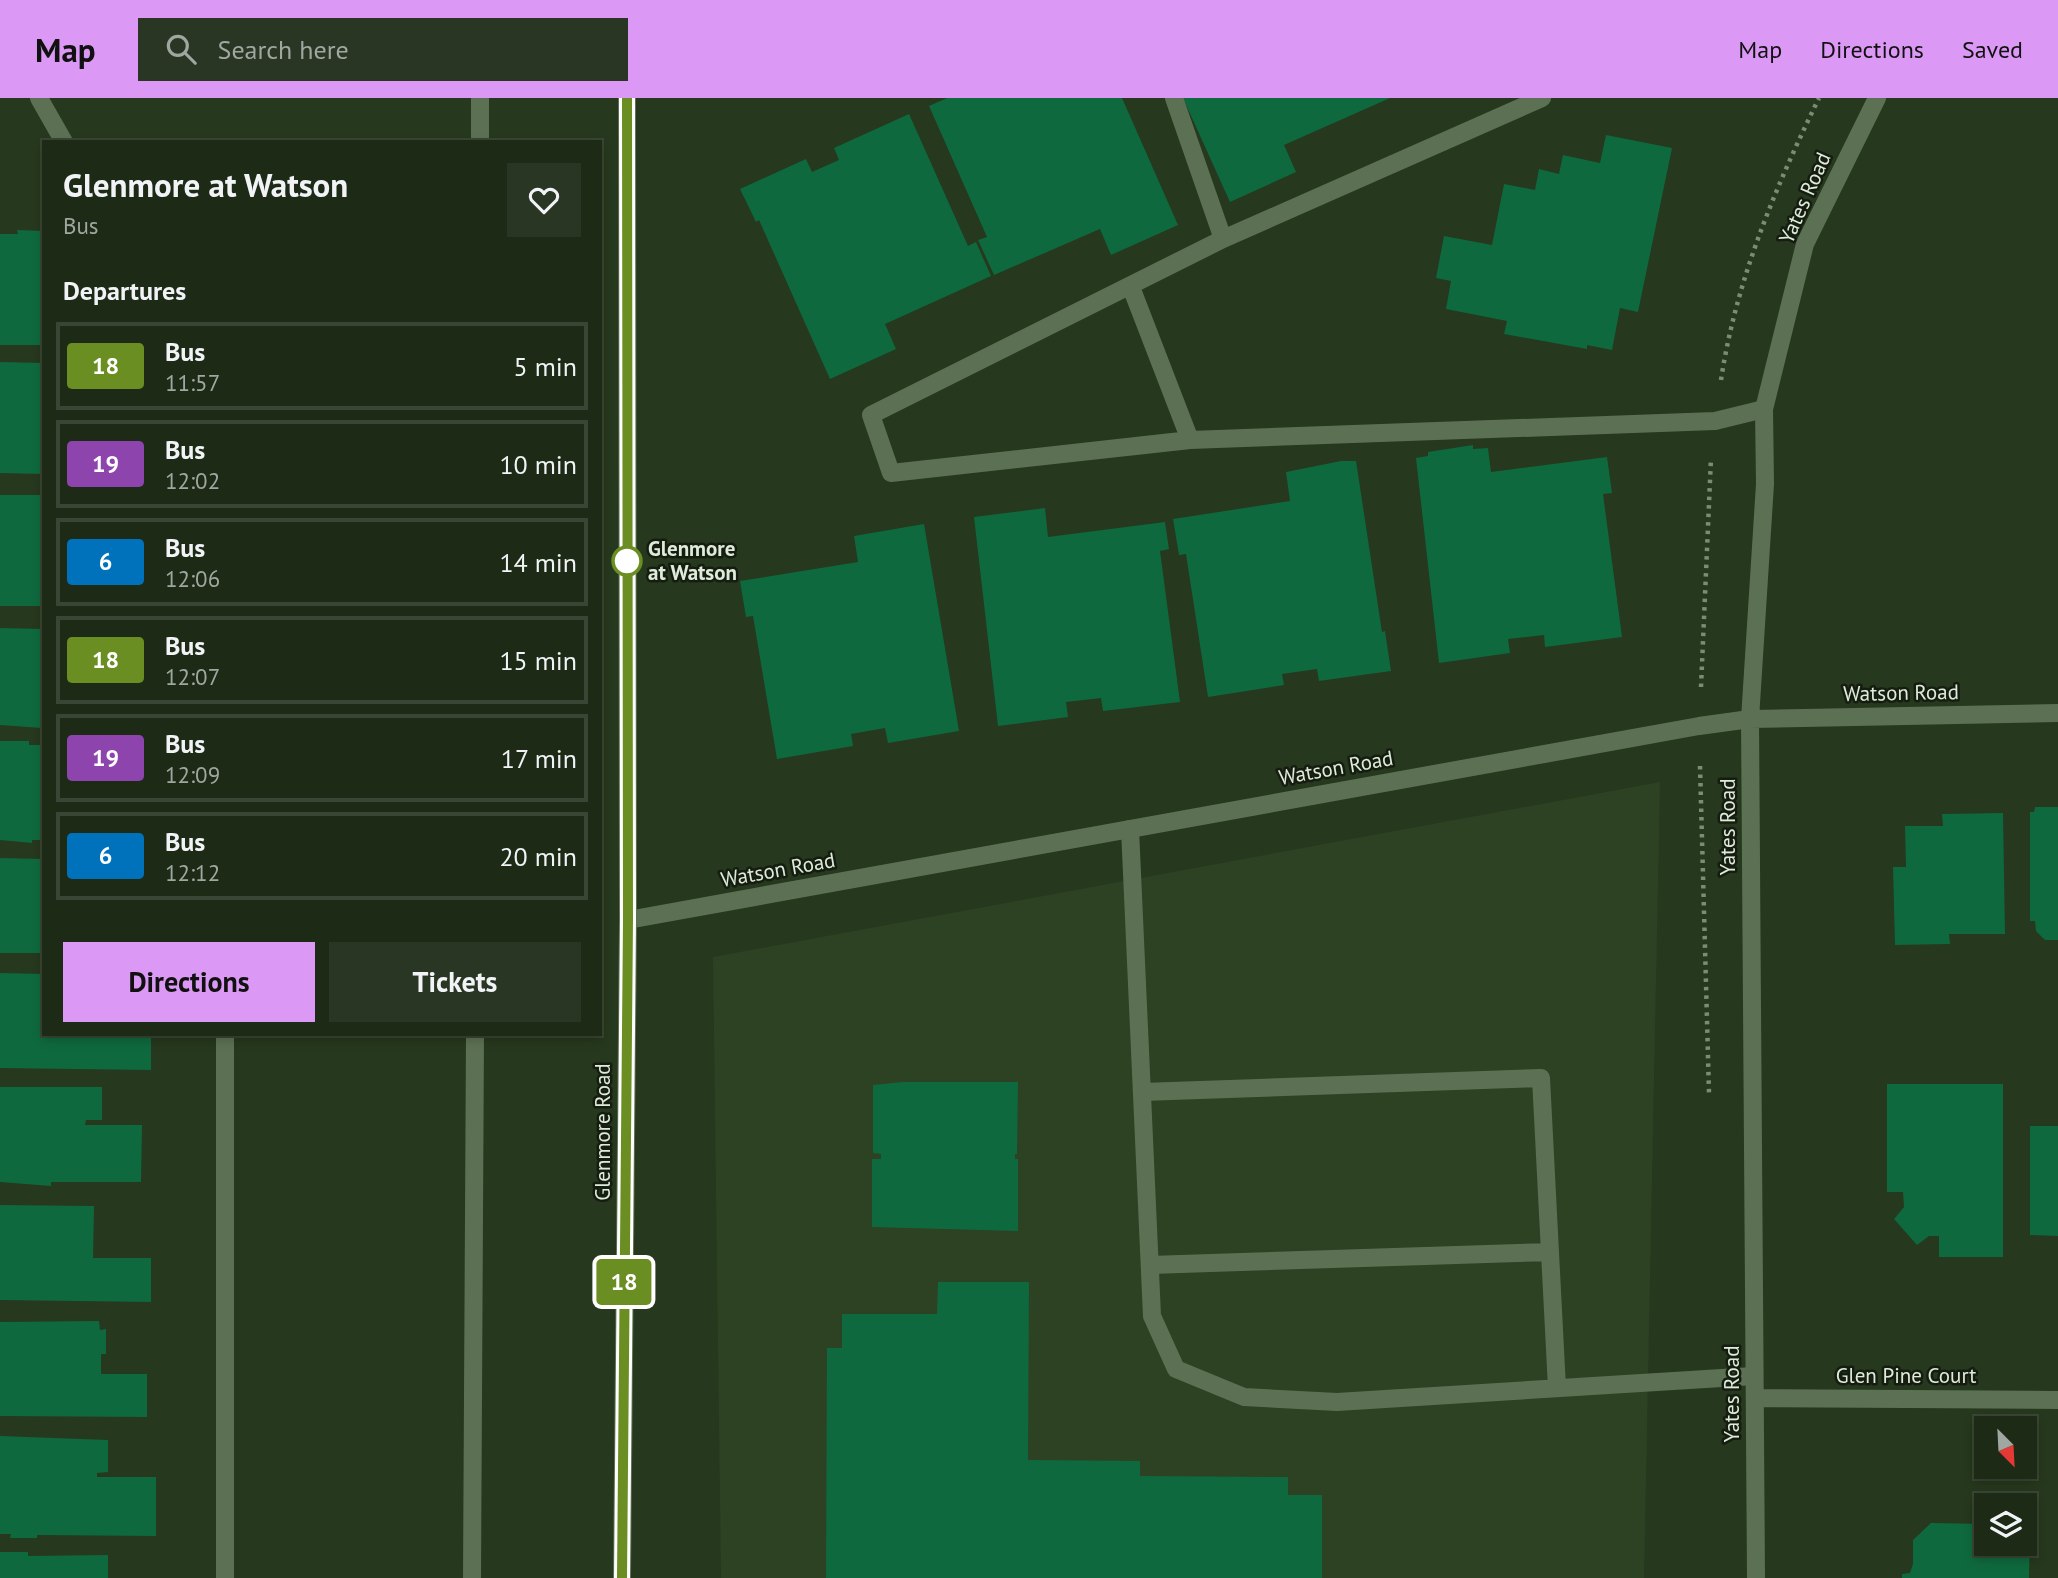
<!DOCTYPE html>
<style>
:root{--surface:#1c2a16;--page:#293623;--text:#f1f3f6;--muted:#a0a7a1;--line:#3a4635;--accent:#db99f5}
body{margin:0;font-family:"PT Sans",sans-serif;background:var(--page);color:var(--text);height:100vh;display:flex;flex-direction:column;font-size:26px;white-space:nowrap}
*{box-sizing:border-box;margin:0}
p{font-size:23px;color:var(--muted)}
.icon{flex:none;width:38px;height:38px;fill:none;stroke:currentColor;stroke-width:2;stroke-linecap:round;stroke-linejoin:round}
.map{position:relative;flex:1;overflow:hidden}
.details{position:absolute;left:42px;top:42px;width:560px;height:896px;display:flex;flex-direction:column;background:var(--surface);border-radius:0px;box-shadow:0 4px 10px #0003,0 0 0 2px var(--line)}
.details>*{flex:none}
.badge{padding:0 14px;border-radius:5px;font-size:24px;line-height:46px}
.needle{width:46px;rotate:156deg}
.tools{position:absolute;left:1974px;top:1318px;display:grid;gap:14px}
.tools a{display:grid;place-items:center;width:63px;height:63px;border-radius:0px;background:var(--surface);box-shadow:0 4px 10px #0003,0 0 0 2px var(--line);font-size:35px}
.map>.badge{position:absolute;translate:-50% -50%;box-shadow:0 0 0 4px #fff}
h2{padding:0 21px;font-size:26px;line-height:63px}
.round{display:grid;place-items:center;flex:none;width:74px;height:74px;border-radius:0px;background:var(--page)}
.headline{display:flex;align-items:center;justify-content:space-between;height:119px;padding:0 21px}
h1{font-size:33px;font-weight:600;line-height:52px}
.cta{display:flex;gap:14px;margin-top:auto;padding:14px 21px}
.cta a{flex:1;height:80px;border-radius:0px;background:var(--accent);color:#111;font-size:28px;font-weight:600;line-height:80px;text-align:center}
.cta a+a{background:var(--page);color:var(--text)}
ul{padding:0;list-style:none}
li{display:flex;align-items:center;gap:21px;height:88px;margin:0 14px 10px;padding:0 7px;border:4px solid var(--line);border-radius:0px}
li div{flex:1}
li b{display:block;font-size:26px}
li em{font-style:normal}
li .badge{min-width:77px;font-weight:700;text-align:center}
header{display:flex;align-items:center;gap:42px;box-sizing:border-box;height:98px;padding:0 35px;background:var(--accent);color:#111}
header strong{font-size:33px}
nav{display:flex;gap:38px;margin-inline-start:auto;font-size:24px}
.search{width:490px;height:63px;background:var(--page);display:flex;align-items:center;gap:18px;box-sizing:border-box;padding:0 24px;border-radius:0px;color:var(--muted);font-size:26px}
.map>svg:first-child{display:block}
</style>
<header>
<strong>Map</strong>
<div class="search"><svg class="icon" aria-label="search" viewBox="0 0 24 24"><circle cx="10" cy="10" r="6"/><path d="M15 15l6 6"/></svg>Search here</div>
<nav><a>Map</a><a>Directions</a><a>Saved</a></nav>
</header>
<div class="map">
<svg width="2058" height="1480" viewBox="0 0 2058 1480">
<rect width="100%" height="100%" fill="#26381d"/>
<path fill="#2d4222" d="M1660,684L1644,1480H721L713,859Z"/>
<path fill="#0f693e" d="M947,0H1122L1178,127L1111,157L1100,131L994,177L978,142L987,139L929,8Z
M1183,0H1390L1284,47L1296,74L1230,104Z
M909,16L968,148L976,144L991,178L885,226L896,251L830,281L759,122L756,124L740,91L806,61L812,74L839,62L834,50Z
M1606,37L1672,50L1638,214L1620,210L1612,252L1587,247V251L1504,236L1507,223L1446,211L1451,183L1436,180L1444,138L1492,147L1504,86L1535,92L1539,71L1559,76L1563,57L1600,65Z
M17,132L44,133V247H0V136H18Z
M0,264L44,265V376L0,375Z
M1473,347V351L1488,350L1491,374L1607,359L1612,395L1603,396L1622,539L1545,549L1544,537L1508,541L1510,555L1439,565L1416,360L1428,358V354Z
M1341,363H1356L1382,534L1385,533L1391,573L1319,583L1317,571L1282,576L1284,587L1208,599L1186,456L1179,457L1173,421L1290,403L1286,374Z
M0,397H44V508H0Z
M1045,410L1048,439L1165,424L1169,451L1160,453L1180,604L1103,613L1101,600L1066,604L1068,619L998,628L974,419Z
M924,426L959,633L888,645L885,630L851,636L853,648L777,661L753,518L746,519L740,483L858,464L854,438Z
M0,530L44,531L42,630L0,627Z
M0,643H29V647H44V742H32V745L0,742Z
M2035,709H2058V842H2045L2036,833L2035,823H2030V714H2034Z
M2003,715L2005,836H1949L1950,846L1895,847L1893,769H1906L1905,728H1943L1942,716Z
M0,760L44,761V855H0Z
M0,875L44,876V936H151V972L0,970Z
M903,984H1018L1017,1056H1015V1061H1018V1133L872,1129V1061H881V1056L873,1055V987Z
M1887,986H2003V1159H1939V1138H1929L1917,1147L1894,1121L1904,1109L1903,1094H1887Z
M0,989H102V1022H86L85,1027H142L141,1084H51V1088L0,1084Z
M2030,1028H2058V1138L2030,1137Z
M0,1107L94,1108L93,1160H151V1204L0,1202Z
M938,1184H1029L1028,1362L1140,1363V1378L1288,1379V1397H1322V1480H826L827,1250H842V1216H937Z
M99,1223L100,1232L106,1231V1256H101V1276H147V1319L0,1318V1224Z
M0,1338L108,1342V1374L97,1375V1379H156V1438L37,1437V1440H10L11,1436H0Z
M1931,1425L1986,1426V1446H2025V1426H2030L2029,1480H1902V1476L1910,1475L1913,1466V1442Z
M0,1454H28V1458L108,1457V1480H0Z"/>
<g fill="none" stroke-linecap="round" stroke-linejoin="round">
<path stroke="#7d8c76" stroke-width="4.5" stroke-dasharray="3.5 5" stroke-linecap="butt" d="M1721,282C1736,183 1775,90 1819,0
M1701,589L1711,360
M1700,668L1709,995"/>
<path stroke="#5c7153" stroke-width="18" d="M39,0L64,44
M1174,0L1223,141
M1542,0L1223,141L871,317L891,375L1190,342L1715,323L1764,311
M1131,189L1190,342
M1130,731L1152,1218L1176,1271L1244,1299L1337,1304L1754,1278
M1142,994L1541,980L1557,1290
M1150,1167L1550,1154
M225,1480V936"/>
<path stroke="#5c7153" stroke-width="18" d="M628,822L1699,628L1750,621L2058,615
M1755,1300L2058,1302
M1756,1480L1750,621L1765,386L1764,311L1805,146L1877,0"/>
<path stroke="#5c7153" stroke-width="18" d="M480,44V0
M472,1480L475,936
M622,1480L628,822L627,0"/>
</g>
<g fill="none" stroke-linecap="round" stroke-linejoin="round">
<defs>
<path id="line" d="M622,1480L628,822L627,0"/>
</defs>
<use href="#line" stroke="#fff" stroke-width="16"/>
<use href="#line" stroke="#6b8e23" stroke-width="10"/>
</g>
<circle fill="#fff" stroke="#6b8e23" stroke-width="3.5" cx="627" cy="463" r="14"/>
<g text-anchor="middle" stroke-width="5" stroke-linejoin="round" paint-order="stroke">
<g font-size="21" fill="#dfebda" stroke="#151d11">
<text transform="translate(1805 100) rotate(-66)" y="7">Yates Road</text>
<text transform="translate(1901 595) rotate(-1)" y="7">Watson Road</text>
<text transform="translate(1336 670) rotate(-10)" y="7">Watson Road</text>
<text transform="translate(1728 729) rotate(-90)" y="7">Yates Road</text>
<text transform="translate(778 772) rotate(-10)" y="7">Watson Road</text>
<text transform="translate(603 1034) rotate(-90)" y="7">Glenmore Road</text>
<text x="1906" y="1285">Glen Pine Court</text>
<text transform="translate(1732 1296) rotate(-90)" y="7">Yates Road</text>
</g>
<g font-size="21" font-weight="bold" fill="#dfebda" stroke="#151d11" text-anchor="start">
<text x="648" y="458">Glenmore<tspan x="648" dy="24">at Watson</tspan></text>
</g>
</g>
</svg>
<div class="tools">
<a><svg class="needle" viewBox="-14 -14 28 28"><path d="M0-13l5 13h-10z" fill="#e53935"/><path d="M0 13l5-13h-10z" fill="#a0a7a1"/></svg></a>
<a><svg class="icon" aria-label="layers" viewBox="0 0 24 24"><path d="M12 4l9 5-9 5-9-5zM3 14l9 5 9-5"/></svg></a>
</div>
<b class="badge" style="left:624px;top:1184px;background:#6b8e23;color:#fff">18</b>
<section class="details">
<div class="headline"><div><h1>Glenmore at Watson</h1><p>Bus</p></div><a class="round"><svg class="icon" aria-label="heart" viewBox="0 0 24 24"><path d="M12 20l-8-8c-3-5 5-10 8-4 3-6 11-1 8 4z"/></svg></a></div>
<h2>Departures</h2>
<ul>
<li><span class="badge" style="background:#6b8e23;color:#fff">18</span><div><b>Bus</b><p>11:57</p></div><em>5 min</em></li>
<li><span class="badge" style="background:#8e44ad;color:#fff">19</span><div><b>Bus</b><p>12:02</p></div><em>10 min</em></li>
<li><span class="badge" style="background:#0072bc;color:#fff">6</span><div><b>Bus</b><p>12:06</p></div><em>14 min</em></li>
<li><span class="badge" style="background:#6b8e23;color:#fff">18</span><div><b>Bus</b><p>12:07</p></div><em>15 min</em></li>
<li><span class="badge" style="background:#8e44ad;color:#fff">19</span><div><b>Bus</b><p>12:09</p></div><em>17 min</em></li>
<li><span class="badge" style="background:#0072bc;color:#fff">6</span><div><b>Bus</b><p>12:12</p></div><em>20 min</em></li>
</ul>
<div class="cta"><a>Directions</a><a>Tickets</a></div>
</section>
</div>
